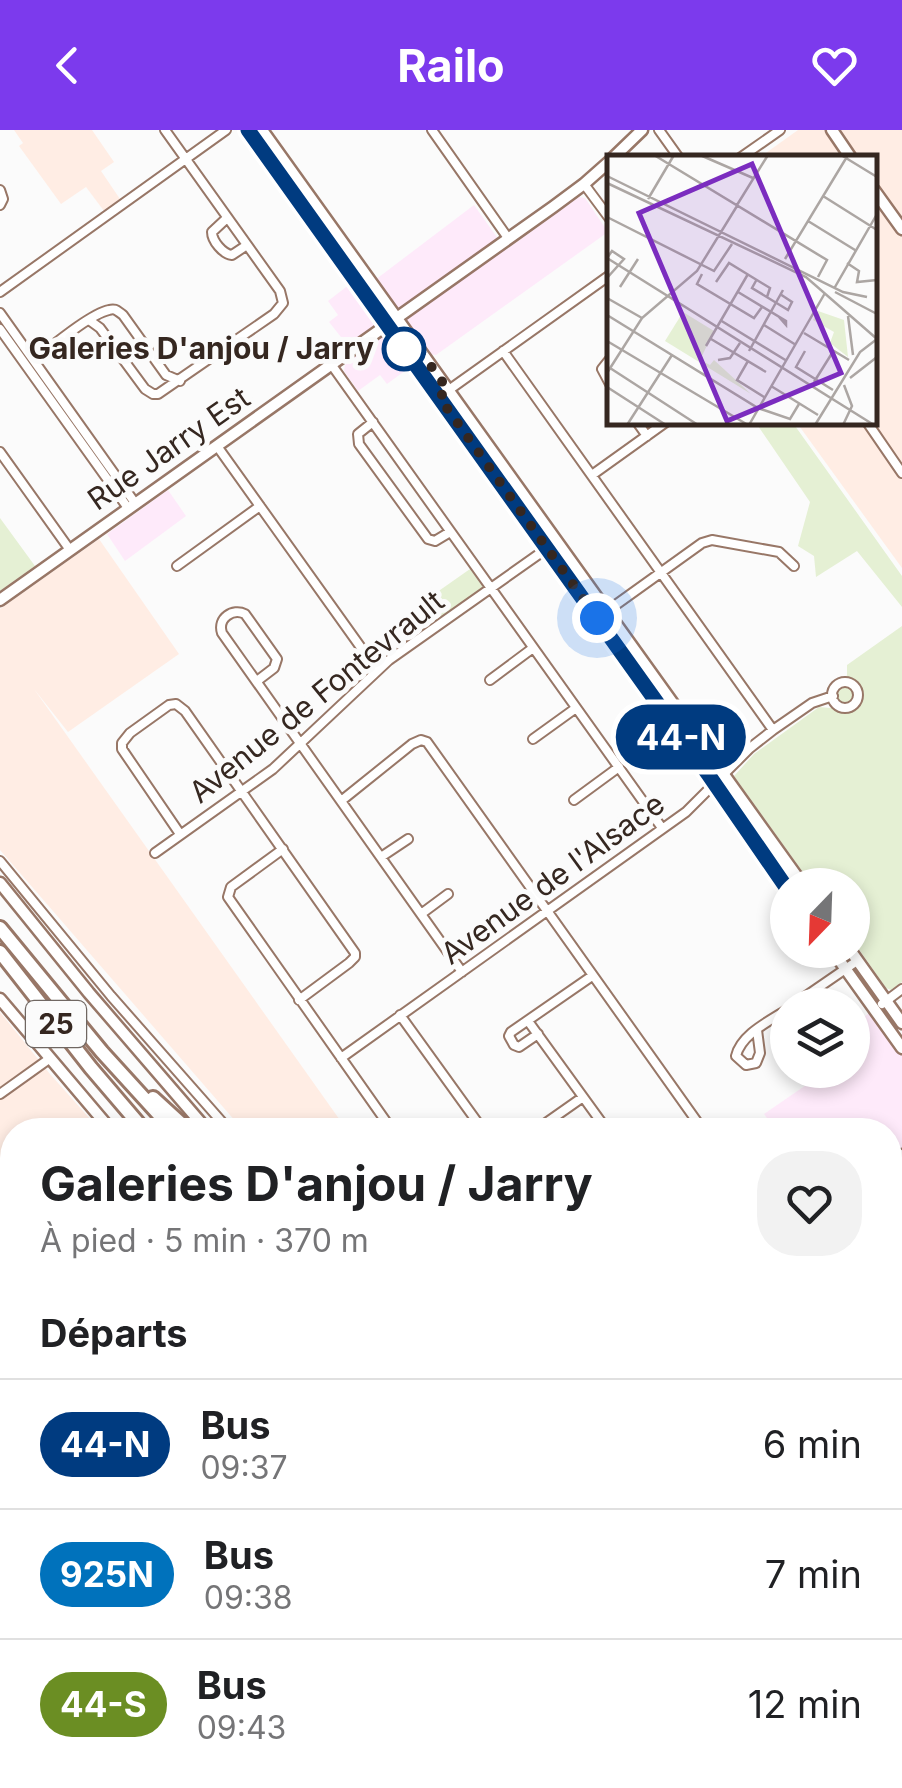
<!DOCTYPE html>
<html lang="fr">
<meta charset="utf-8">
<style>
:root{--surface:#fff;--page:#f2f2f2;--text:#202124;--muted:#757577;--line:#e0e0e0;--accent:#7c3aed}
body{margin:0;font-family:Inter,sans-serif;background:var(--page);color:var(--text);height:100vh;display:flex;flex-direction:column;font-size:38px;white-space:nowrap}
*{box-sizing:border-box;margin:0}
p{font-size:32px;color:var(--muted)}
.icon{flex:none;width:55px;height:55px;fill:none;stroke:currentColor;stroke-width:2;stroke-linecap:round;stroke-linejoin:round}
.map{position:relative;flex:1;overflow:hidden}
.drawer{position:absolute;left:0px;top:988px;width:902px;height:672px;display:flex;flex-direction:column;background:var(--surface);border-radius:40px 40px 0 0;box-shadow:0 5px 15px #0003}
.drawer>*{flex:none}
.badge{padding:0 20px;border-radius:32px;font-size:35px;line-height:65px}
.needle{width:65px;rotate:203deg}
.tools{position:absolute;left:770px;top:738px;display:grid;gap:20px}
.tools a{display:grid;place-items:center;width:100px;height:100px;border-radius:50%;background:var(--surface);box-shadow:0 5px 15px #0003;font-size:50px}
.you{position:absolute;width:50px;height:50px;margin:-25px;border:8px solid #fff;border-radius:50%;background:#1a73e8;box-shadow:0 0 0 15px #1a73e833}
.map>.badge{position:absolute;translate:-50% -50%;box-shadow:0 0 0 5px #fff}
h2{padding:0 40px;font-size:38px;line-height:90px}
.round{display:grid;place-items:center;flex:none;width:105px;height:105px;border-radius:40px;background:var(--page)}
.headline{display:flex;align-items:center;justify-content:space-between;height:170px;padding:0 40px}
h1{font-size:48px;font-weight:700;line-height:75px}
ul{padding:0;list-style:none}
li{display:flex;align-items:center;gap:30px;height:130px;padding:0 40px;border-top:2px solid var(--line)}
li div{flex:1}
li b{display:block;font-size:38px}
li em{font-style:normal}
li .badge{min-width:110px;font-weight:700;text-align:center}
header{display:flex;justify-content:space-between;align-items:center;height:130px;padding:0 40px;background:var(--accent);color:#fff;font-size:45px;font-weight:700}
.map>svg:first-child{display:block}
</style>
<header><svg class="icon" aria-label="back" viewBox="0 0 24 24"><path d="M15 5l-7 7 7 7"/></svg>Railo<svg class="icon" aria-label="heart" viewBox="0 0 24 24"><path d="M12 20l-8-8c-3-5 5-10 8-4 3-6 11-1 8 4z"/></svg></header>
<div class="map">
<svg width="902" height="1658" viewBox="0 0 902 1658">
<rect width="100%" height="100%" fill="#fbfbfb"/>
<path fill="#feeafa" d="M579,67L585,68L608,102L436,225L428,224L387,254L380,245L358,261L344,241L345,235L356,226L329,192L338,185L328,171L350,154L375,150L474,75L506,120Z
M168,360L186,386L125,431L107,404Z
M874,879L902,918V1022L890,1025V1000H776L764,984L828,940H852L853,896Z
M890,1203L902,1219V1491L890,1477Z"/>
<path fill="#ffede4" d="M14,0H92L114,32L101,41L120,69L104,81L86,57L61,74L19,16L23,13Z
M798,0H902V438L797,293L874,292V28H759Z
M99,409L179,524L68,602L34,559L347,1000H243L0,720V479Z
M0,882L50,944L100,1000H12V1648H684L693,1658H0Z
M890,1477L902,1491V1658H816L806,1648H890Z"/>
<path fill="#e5f0d4" d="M756,293H793L902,446V477L857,421L816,447L814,426L798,416L810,372Z
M0,388L35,436L0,461Z
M470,439L485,460L429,503C420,495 412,492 413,479Z
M902,496V852L891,860L886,858L853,811L852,755H812L734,646L754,624L819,577L831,578L847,545V535Z"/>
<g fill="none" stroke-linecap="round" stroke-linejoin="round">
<defs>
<path id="street" d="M432,0L508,108
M659,0L679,28
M740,28L780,0
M584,54L610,89
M0,60L3,69L0,75
M227,88L212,102C212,111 223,124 232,125L247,115
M0,162L226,0
M0,183L135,373
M89,190L100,198L145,259L153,264H158L274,184L283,173L280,161L165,0
M0,199L128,378
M503,221L773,600
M610,229L602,239L610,254
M34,230C51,217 90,184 109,180C116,178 117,181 123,185L166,245L180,251
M331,234L662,698
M439,267L610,145
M373,292L358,304L359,314L428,409L435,411L450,402
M637,292L647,306
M867,292L902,343
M217,316L377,540
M0,322L70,420
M592,345L666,292
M177,436L260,376
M603,484L702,413L712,410L779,422L794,436
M490,550L533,518
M257,551L274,538L277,529L245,484C233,478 217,488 222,503L462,842
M832 565a13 13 0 1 1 26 0a13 13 0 1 1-26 0Z
M533,609L576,578
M574,670L619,637
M341,671L412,614L421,610L427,612L703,1000
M180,704L122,619V613L130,603L169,575L176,574L185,581L355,823V827L349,833L299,870
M283,719L231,757L228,767L392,1000
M155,723L273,639L389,530L549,417
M381,727L408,709
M0,731L111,866L229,1000
M421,784L448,764
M882,874L902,859
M793,875L857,831
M400,885L483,1000
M528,891L607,1000
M757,900L760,923L756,933L746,935L736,926C741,904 770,891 788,879
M538,904L519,917L514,915L509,906L511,902L592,846
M341,928L686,682L750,618L773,600L812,573L833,566
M0,964L49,929
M536,1000L583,967
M0,1113L12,1130
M93,1648L100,1658
M383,1648L390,1658"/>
<path id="secondary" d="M248,0L707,644L788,760
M262,0L803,755
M832,0L851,28
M613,28L642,0
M874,60L902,99
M0,470L553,77L584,54L610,31
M0,753L89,863L207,1000
M832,820L902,918
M850,820L902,893
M0,869L111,1000
M890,1029L902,1025
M890,1477L902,1491
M0,1583L12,1574
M697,1648L706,1658
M792,1648L802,1658"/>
<path id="highway" d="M0,798L102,922L173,1000
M0,822L91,938L144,1000
M153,968L188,1000
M731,1648L740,1658
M760,1648L769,1658"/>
</defs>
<use href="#street" stroke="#987767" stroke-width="12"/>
<use href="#secondary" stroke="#987767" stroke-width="15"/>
<use href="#highway" stroke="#987767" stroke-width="18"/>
<use href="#street" stroke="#fff" stroke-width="8"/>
<use href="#secondary" stroke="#fff" stroke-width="10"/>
<use href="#highway" stroke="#fff" stroke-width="12"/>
</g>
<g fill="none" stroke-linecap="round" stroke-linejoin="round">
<defs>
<path id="line" d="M248,0L708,644L788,760"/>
</defs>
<use href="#line" stroke="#fff" stroke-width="22"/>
<use href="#line" stroke="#003b80" stroke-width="15"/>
<path stroke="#352720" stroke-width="10" stroke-dasharray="0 18" d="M404,219L409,205L448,260L439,267L597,488"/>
</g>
<circle fill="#fff" stroke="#003b80" stroke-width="5" cx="404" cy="219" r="20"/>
<g text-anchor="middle" stroke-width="10" stroke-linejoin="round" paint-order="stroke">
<rect fill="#fbfbfb" stroke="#706762" stroke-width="2.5" x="26" y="871" width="60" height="46" rx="8"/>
<g font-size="28" font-weight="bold" fill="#352720">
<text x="56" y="904">25</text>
</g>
<g font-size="30" font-weight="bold" fill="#352720" stroke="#fbfbfb" text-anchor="end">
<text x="374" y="229">Galeries D'anjou / Jarry</text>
</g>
<g font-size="30" fill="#352720" stroke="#fbfbfb">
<text transform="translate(169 319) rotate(-35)" y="10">Rue Jarry Est</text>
<text transform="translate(317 567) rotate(-39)" y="10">Avenue de Fontevrault</text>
<text transform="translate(553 749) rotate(-36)" y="10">Avenue de l'Alsace</text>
</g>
</g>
<g transform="translate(607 25)">
<rect width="270" height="270" fill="#fbfbfb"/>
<path d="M211,156L237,165L241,202L223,188L227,177L206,165ZM76,157L107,176L93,205L103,210L107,205L144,239L58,186Z" fill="#e5f0d4"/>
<path fill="none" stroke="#aca6a3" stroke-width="2.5" d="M47,0L220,105L211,122M93,0L146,23M234,0L270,22M0,21L236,137L260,142M0,28L199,122L270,184M216,41L270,75M41,44L67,0M130,50L161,0M0,62L107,116L125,89M201,66L248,95M0,103L267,270M178,104L241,0M240,108L252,116L250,127L270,125M95,119L90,129L147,163L155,152M0,123L17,104L5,96L0,103M150,124L145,133L181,155L185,147L173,139M109,127L122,108L163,133L160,142M13,132L31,104M228,132L270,59M131,137L179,166V170L172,162M228,137L270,159M0,143L35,163M0,160L151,253L183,264L192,249M241,161L246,200M113,165L180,206M157,170L189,190M197,178L242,205M104,184L159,217M0,186L141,270M99,191L141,119M142,196L176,135M198,196L189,212L226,235M111,205L123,203L133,188M141,206L130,225L157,242M3,213L91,270M0,218L35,163L90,116L130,51M243,223L270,202M207,227L227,195M164,231L211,260M0,232L59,270M20,270L65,200M142,270L218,138M208,270L253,197L270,184M236,270L245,251L237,230"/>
<path fill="#7b2cbf" fill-opacity="0.15" stroke="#7b2cbf" stroke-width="5" d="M145,9L234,218L120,266L32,58Z"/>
<rect width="270" height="270" fill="none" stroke="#352720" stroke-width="5"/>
</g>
</svg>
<div class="tools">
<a><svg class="needle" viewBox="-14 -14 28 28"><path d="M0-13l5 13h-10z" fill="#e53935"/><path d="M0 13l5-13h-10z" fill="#757577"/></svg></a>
<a><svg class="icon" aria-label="layers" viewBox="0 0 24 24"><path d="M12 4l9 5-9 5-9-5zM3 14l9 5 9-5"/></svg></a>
</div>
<div class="you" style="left:597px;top:488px"></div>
<b class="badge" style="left:681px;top:607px;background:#003b80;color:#fff">44-N</b>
<section class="drawer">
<div class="headline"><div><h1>Galeries D'anjou / Jarry</h1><p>À pied · 5 min · 370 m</p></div><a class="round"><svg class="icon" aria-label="heart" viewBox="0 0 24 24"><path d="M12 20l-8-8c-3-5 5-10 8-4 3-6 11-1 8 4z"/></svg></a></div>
<h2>Départs</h2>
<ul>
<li><span class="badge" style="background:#003b80;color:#fff">44-N</span><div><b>Bus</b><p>09:37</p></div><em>6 min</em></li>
<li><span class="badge" style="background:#0072bc;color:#fff">925N</span><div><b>Bus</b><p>09:38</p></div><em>7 min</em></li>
<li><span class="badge" style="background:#6b8e23;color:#fff">44-S</span><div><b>Bus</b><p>09:43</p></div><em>12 min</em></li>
</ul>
</section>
</div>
